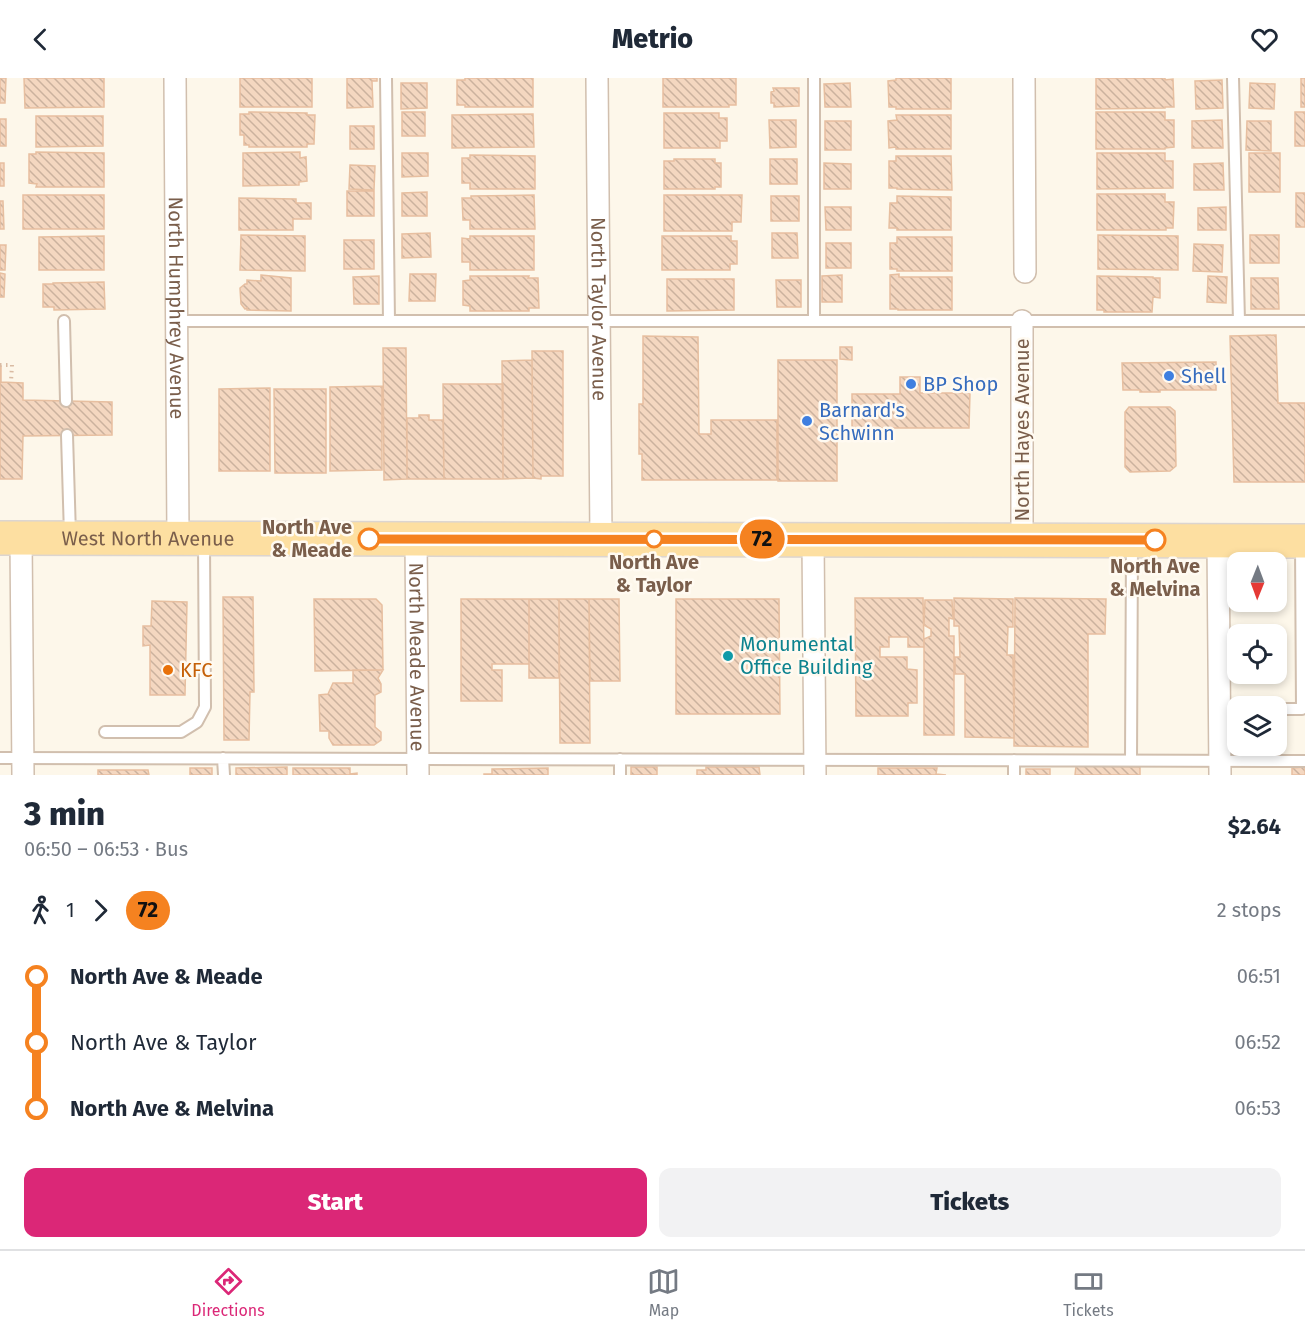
<!DOCTYPE html>
<meta charset="utf-8">
<style>
:root{--surface:#fff;--page:#f2f2f3;--text:#1f2937;--muted:#747a83;--line:#e0e1e3;--accent:#db2777}
body{margin:0;font-family:"Fira Sans",sans-serif;background:var(--page);color:var(--text);height:100vh;display:flex;flex-direction:column;font-size:22px;white-space:nowrap}
*{box-sizing:border-box;margin:0}
p{font-size:20px;color:var(--muted)}
.icon{flex:none;width:33px;height:33px;fill:none;stroke:currentColor;stroke-width:2;stroke-linecap:round;stroke-linejoin:round}
.map{position:relative;height:697px;overflow:hidden}
.details{display:flex;flex-direction:column;background:var(--surface);flex:1}
.details>*{flex:none}
.badge{padding:0 12px;border-radius:20px;font-size:21px;line-height:39px}
.needle{width:39px;rotate:181deg}
.controls{position:absolute;left:1227px;top:474px;display:grid;gap:12px}
.controls a{display:grid;place-items:center;width:60px;height:60px;border-radius:12px;background:var(--surface);box-shadow:0 3px 9px #0003;font-size:30px}
.map>.badge{position:absolute;translate:-50% -50%;box-shadow:0 0 0 3px #fff}
.legs{display:flex;align-items:center;gap:9px;height:66px;padding:0 24px;font-size:20px}
.legs p{margin-inline-start:auto}
.head{display:flex;align-items:center;justify-content:space-between;height:102px;padding:0 24px}
h1{font-size:33px;font-weight:800;line-height:45px}
.cta{display:flex;gap:12px;margin-top:auto;padding:12px 24px}
.cta a{flex:1;height:69px;border-radius:12px;background:var(--accent);color:#fff;font-size:24px;font-weight:800;line-height:69px;text-align:center}
.cta a+a{background:var(--page);color:var(--text)}
ul{padding:0 24px;list-style:none}
li{display:flex;align-items:center;gap:21px;height:66px;font-size:22px}
li i{display:grid;place-items:center;width:9px;height:100%;margin:0 8px;background:currentColor}
li i::after{content:'';width:15px;height:15px;margin:-8px;border:4px solid;border-radius:50%;background:var(--surface)}
li p{margin-inline-start:auto}
li:first-child i{background:linear-gradient(#0000 50%,currentColor 0)}
li:last-child i{background:linear-gradient(currentColor 50%,#0000 0)}
header{display:flex;justify-content:space-between;align-items:center;height:78px;padding:0 24px;background:var(--surface);font-size:27px;font-weight:800}
.tabs{display:flex;justify-content:space-around;align-items:center;height:84px;border-top:2px solid var(--line);background:var(--surface);font-size:16px;color:var(--muted)}
.tabs a{display:grid;justify-items:center;gap:3px}
.tabs .on{color:var(--accent)}
.map>svg:first-child{display:block}
</style>
<header><svg class="icon" aria-label="back" viewBox="0 0 24 24"><path d="M15 5l-7 7 7 7"/></svg>Metrio<svg class="icon" aria-label="heart" viewBox="0 0 24 24"><path d="M12 20l-8-8c-3-5 5-10 8-4 3-6 11-1 8 4z"/></svg></header>
<div class="map">
<svg width="1305" height="697" viewBox="0 0 1305 697">
<defs>
<pattern id="building-back-hatch" width="6" height="6" patternUnits="userSpaceOnUse" patternTransform="scale(1.5)"><rect width="6" height="6" fill="#f4d7c0"/><path d="M-1 5l2 2M0 0l6 6M5-1l2 2" fill="none" stroke="#cbb29e"/></pattern>
</defs>
<rect width="100%" height="100%" fill="#fdf7ea"/>
<path fill="url(#building-back-hatch)" stroke="#e7bfa0" stroke-width="1.5" d="M0,0H6L5,25H0Z
M24,0H104V29L25,30Z
M240,0H312V29H240Z
M347,0H377V3H372L373,29L347,30Z
M465,0H533V29H465V27H457V2H465Z
M663,0H736V27H729V29H663Z
M896,0H951V31H896V29H889L888,3L896,2Z
M1096,0H1165V2L1173,1L1174,29H1165V30L1096,31Z
M1301,0H1305V29H1301Z
M1222,2L1223,30L1196,31L1195,3Z
M401,5H427V30L401,31Z
M850,5L851,29H825L824,6Z
M1250,5L1275,6L1274,31L1249,30Z
M773,10H799V28L774,29V25H771V14L774,13Z
M249,34L307,35V37H315L314,66H307V69H249V67H244V57H240V36H249Z
M402,34H425V58H402Z
M1096,34H1165V42H1174V69L1165,70V71H1096Z
M1295,34H1305V68H1295Z
M664,35H719V40H727V63H720V70H664Z
M533,36L534,69L452,70V37Z
M896,37H951V71H896V69L889,70L888,43L897,42Z
M36,38H103V68L36,69Z
M0,41H6V68H0Z
M769,42H796V69L770,70Z
M1222,42L1223,70H1192V43Z
M825,43H851V72H825Z
M1247,43H1271V73L1246,72Z
M350,48H374V71H350Z
M36,74L104,75V109H36L37,106L29,105V76H36Z
M300,74V80L306,79L307,103L299,104V107L243,108V75Z
M402,75H428V98L402,99Z
M1097,75H1165V83H1173V110L1097,111Z
M1249,75H1280V114H1249Z
M470,77L535,78V111H470V105H462V80H470Z
M896,78H951L952,112L897,111V110H889V83H896Z
M674,81H715V85H721V109H715V111H664V83H674Z
M770,81H797V106H770Z
M0,85H4V108H0Z
M824,85L851,86V111H824Z
M1223,85L1224,112H1194V86Z
M350,87L375,88L374,112L349,111Z
M347,113H374V138H347Z
M427,114V138H402V115Z
M1296,115H1305V149H1296Z
M1097,116H1165V124H1174L1173,150H1166V152H1097Z
M23,117H104V151H23Z
M534,117L535,151H470V142H463L462,120H471V118Z
M664,117H742L741,144H732V153H664Z
M771,118H799V143H771Z
M897,118L951,119V152H897V150H889L890,125H897Z
M239,120L296,121V125H311V141H293V152H239Z
M0,123H3L4,151H0Z
M825,129H851V152H826Z
M1226,129V152H1198V130Z
M430,155L431,179L402,180V156Z
M772,155H797L798,180H772Z
M241,157L305,158V193L240,192Z
M1098,157L1178,158V192L1098,191Z
M1250,157H1279V185H1250Z
M104,158V192H39V159Z
M470,158H534V192H470V184H462V160L470,161Z
M662,158H731V163H737V186H730V192H662Z
M897,159H952V193H897V191H890V165H897Z
M344,162H374V191H344Z
M826,165H851V190H826Z
M1194,166L1223,167L1222,194L1193,193Z
M0,167H6L5,192H0Z
M0,195L5,196L4,219H0Z
M410,196H436L435,223H409Z
M899,196V199H952V232H898V231H890V197Z
M261,197L291,200V233L247,232V230L245,231L241,226L240,210L245,206H247V202L261,203Z
M842,197V224H822V198Z
M379,198V226H354L353,199Z
M470,198H529L528,200H538L539,230H529V233H470V228L463,227V203L470,202Z
M1097,198L1153,199V200H1160V220L1153,219L1152,234H1104V232H1097Z
M1208,198L1227,199L1226,225L1207,224Z
M1251,200H1278L1279,231H1251Z
M667,201H734V232L667,233Z
M776,202H801V229H777Z
M104,204L105,231L54,232V229H43V206H53V205Z
M1276,257L1278,325H1305V404H1234L1230,258Z
M643,258L698,259L699,356H711V342H777V402H642V376H639V326H643Z
M840,269H852V282L840,281Z
M383,270H406L407,401L384,402Z
M532,273H563V398H541V401L533,400Z
M532,282L533,400L503,401L502,283Z
M778,282H837V403H778Z
M1216,284V312H1160V314H1140V312H1123L1122,285Z
M0,288H1V304L23,305V322L112,324V357L23,358L22,401H0Z
M900,299H920V315H970L969,350H852V316H900Z
M443,306H503V401H444Z
M382,308V392L330,393V309Z
M270,310V393H219V311Z
M274,311H326V395H275Z
M1129,329H1170L1175,333L1176,388L1170,393L1130,394L1125,389V334Z
M419,337H429V342H443L444,401H407V340H419Z
M223,519H253L254,614H250L249,662H224Z
M855,520H923L924,569H908V559H889V569H880V579H907V591L917,592V625H908V638H856Z
M954,520L1013,521V549H1008L1007,577H1013L1014,660L965,659V596H955V579H960L959,548H954Z
M1015,520L1106,521L1105,556H1088V669L1014,668Z
M314,521H376L382,527L383,592L315,593Z
M461,521H529V586H492V592H502V623H461Z
M529,521H559V600H529Z
M559,521H589L590,665H560Z
M589,521H619L620,603H590Z
M676,521H779L780,636H676Z
M925,522H952L953,541L949,540V558H954V657H924V561L931,558V551L924,547Z
M152,523L187,524L185,617H150V567L143,568V548H151Z
M353,592H383L378,600L381,606V614L375,617V649L381,654V662L374,667H333L329,660V653H320L319,617L328,616L333,605H353Z
M1076,688L1140,689V697H1075Z
M287,689V697H236V690Z
M631,689H657V697H631Z
M706,689H759L760,697H697V692H706Z
M1305,689V697H1292V690Z
M190,690H212V697H190Z
M293,690H350V696L357,695V697H293Z
M548,690V697H484V696H492V691Z
M878,690H937L936,696L946,697H878Z
M1026,691H1050V697H1026Z
M98,692H148L149,697H98Z"/>
<g fill="none" stroke-linecap="round" stroke-linejoin="round">
<defs>
<path id="service" d="M386,0L389,243
M1233,0L1239,243
M64,243L66,323
M176,243H1305
M814,243V0
M67,357L70,457
M1219,631H1238
M1276,631H1302L1301,467
M105,654H181L197,644L205,629L204,465
M0,680L1305,683
M223,680L224,697
M620,681V697
M1014,682V697
M1131,682L1132,466"/>
<g id="minor">
<path id="s1" d="M175,0L178,460"/>
<path id="s2" d="M597,0L601,461"/>
<path d="M1024,0L1025,194"/>
<path d="M1022,243V462"/>
<path d="M21,460L23,697"/>
<path id="s3" d="M416,461L418,697"/>
<path d="M813,461L815,697"/>
<path d="M1218,462L1220,697"/>
</g>
<g id="primary">
<path id="s4" d="M0,460L1305,463"/>
</g>
</defs>
<use href="#service" stroke="#d1bfae" stroke-width="14"/>
<use href="#minor" stroke="#d1bfae" stroke-width="24"/>
<use href="#primary" stroke="#dcd5d0" stroke-width="36"/>
<path stroke="#d9bba3" stroke-width="4" stroke-dasharray="1.5 4.5" stroke-linecap="butt" d="M0,287H12L11,304"/>
<use href="#service" stroke="#fff" stroke-width="10"/>
<use href="#minor" stroke="#fff" stroke-width="21"/>
<use href="#primary" stroke="#fddfa1" stroke-width="33"/>
</g>
<g fill="none" stroke-linecap="round" stroke-linejoin="round">
<defs>
<path id="line-1" d="M369,461L1155,462"/>
</defs>
<use href="#line-1" stroke="#fff" stroke-width="14"/>
<use href="#line-1" stroke="#f58220" stroke-width="9"/>
</g>
<g fill="#3f7fe0" stroke="#fffaf1" stroke-width="2">
<circle cx="1169" cy="298" r="6"/>
<circle cx="911" cy="306" r="6"/>
<circle cx="807" cy="343" r="6"/>
</g>
<g fill="#fff" stroke="#f58220" stroke-width="3">
<circle cx="369" cy="461" r="10"/>
<circle cx="654" cy="461" r="8"/>
<circle cx="1155" cy="462" r="10"/>
</g>
<circle fill="#0f9aa8" stroke="#fffaf1" stroke-width="2" cx="728" cy="578" r="6"/>
<circle fill="#e8710a" stroke="#fffaf1" stroke-width="2" cx="168" cy="592" r="6"/>
<g text-anchor="middle" stroke-width="5" stroke-linejoin="round" paint-order="stroke">
<g font-size="20" fill="#7a5e4b" stroke="#fffaf1">
<text dy="7" stroke="none"><textPath href="#s1" startOffset="230">North Humphrey Avenue</textPath></text>
<text dy="7" stroke="none"><textPath href="#s2" startOffset="231">North Taylor Avenue</textPath></text>
<text transform="translate(1022 352) rotate(-90)" y="7">North Hayes Avenue</text>
<text dy="7" stroke="none"><textPath href="#s4" startOffset="148">West North Avenue</textPath></text>
<text dy="7" stroke="none"><textPath href="#s3" startOffset="118">North Meade Avenue</textPath></text>
</g>
<g font-size="20" fill="#366cbe" stroke="#fffaf1" text-anchor="start">
<text x="1181" y="305">Shell</text>
<text x="923" y="313">BP Shop</text>
<text x="819" y="339">Barnard's<tspan x="819" dy="23">Schwinn</tspan></text>
</g>
<g font-size="20" font-weight="bold" fill="#7a5e4b" stroke="#fffaf1">
<text x="352" y="456" text-anchor="end">North Ave<tspan x="352" dy="23">&amp; Meade</tspan></text>
<text x="654" y="491">North Ave<tspan x="654" dy="23">&amp; Taylor</tspan></text>
<text x="1155" y="495">North Ave<tspan x="1155" dy="23">&amp; Melvina</tspan></text>
</g>
<g font-size="20" fill="#0d838f" stroke="#fffaf1" text-anchor="start">
<text x="740" y="573">Monumental<tspan x="740" dy="23">Office Building</tspan></text>
</g>
<g font-size="20" fill="#c56008" stroke="#fffaf1" text-anchor="start">
<text x="180" y="599">KFC</text>
</g>
</g>
</svg>
<div class="controls">
<a><svg class="needle" viewBox="-14 -14 28 28"><path d="M0-13l5 13h-10z" fill="#e53935"/><path d="M0 13l5-13h-10z" fill="#747a83"/></svg></a>
<a><svg class="icon" aria-label="locate" viewBox="0 0 24 24"><circle cx="12" cy="12" r="6"/><path d="M12 2v4M12 18v4M2 12h4M18 12h4"/></svg></a>
<a><svg class="icon" aria-label="layers" viewBox="0 0 24 24"><path d="M12 4l9 5-9 5-9-5zM3 14l9 5 9-5"/></svg></a>
</div>
<b class="badge" style="left:762px;top:461px;background:#f58220;color:#111">72</b>
</div>
<section class="details">
<div class="head"><div><h1>3 min</h1><p>06:50 – 06:53 · Bus</p></div><b>$2.64</b></div>
<div class="legs"><svg class="icon" aria-label="walk" viewBox="0 0 24 24"><circle cx="13" cy="4" r="2"/><path d="M13 8l-2 6 4 7M11 14l-3 7M7 12l3-4h3l4 4"/></svg>1<svg class="icon" aria-label="forward" viewBox="0 0 24 24"><path d="M9 5l7 7-7 7"/></svg><b class="badge" style="background:#f58220;color:#111">72</b><p>2 stops</p></div>
<ul>
<li><i style="color:#f58220"></i><b>North Ave &amp; Meade</b><p>06:51</p></li>
<li><i style="color:#f58220"></i><span>North Ave &amp; Taylor</span><p>06:52</p></li>
<li><i style="color:#f58220"></i><b>North Ave &amp; Melvina</b><p>06:53</p></li>
</ul>
<div class="cta"><a>Start</a><a>Tickets</a></div>
</section>
<nav class="tabs">
<a class="on"><svg class="icon" aria-label="directions" viewBox="0 0 24 24"><path d="M12 3l9 9-9 9-9-9zM9 14v-3h6M13 9l2 2-2 2"/></svg>Directions</a>
<a><svg class="icon" aria-label="map" viewBox="0 0 24 24"><path d="M3 6l6-2 6 2 6-2v14l-6 2-6-2-6 2zM9 4v14M15 6v14"/></svg>Map</a>
<a><svg class="icon" aria-label="tickets" viewBox="0 0 24 24"><path d="M3 7h18v10H3zM15 7v10"/></svg>Tickets</a>
</nav>
